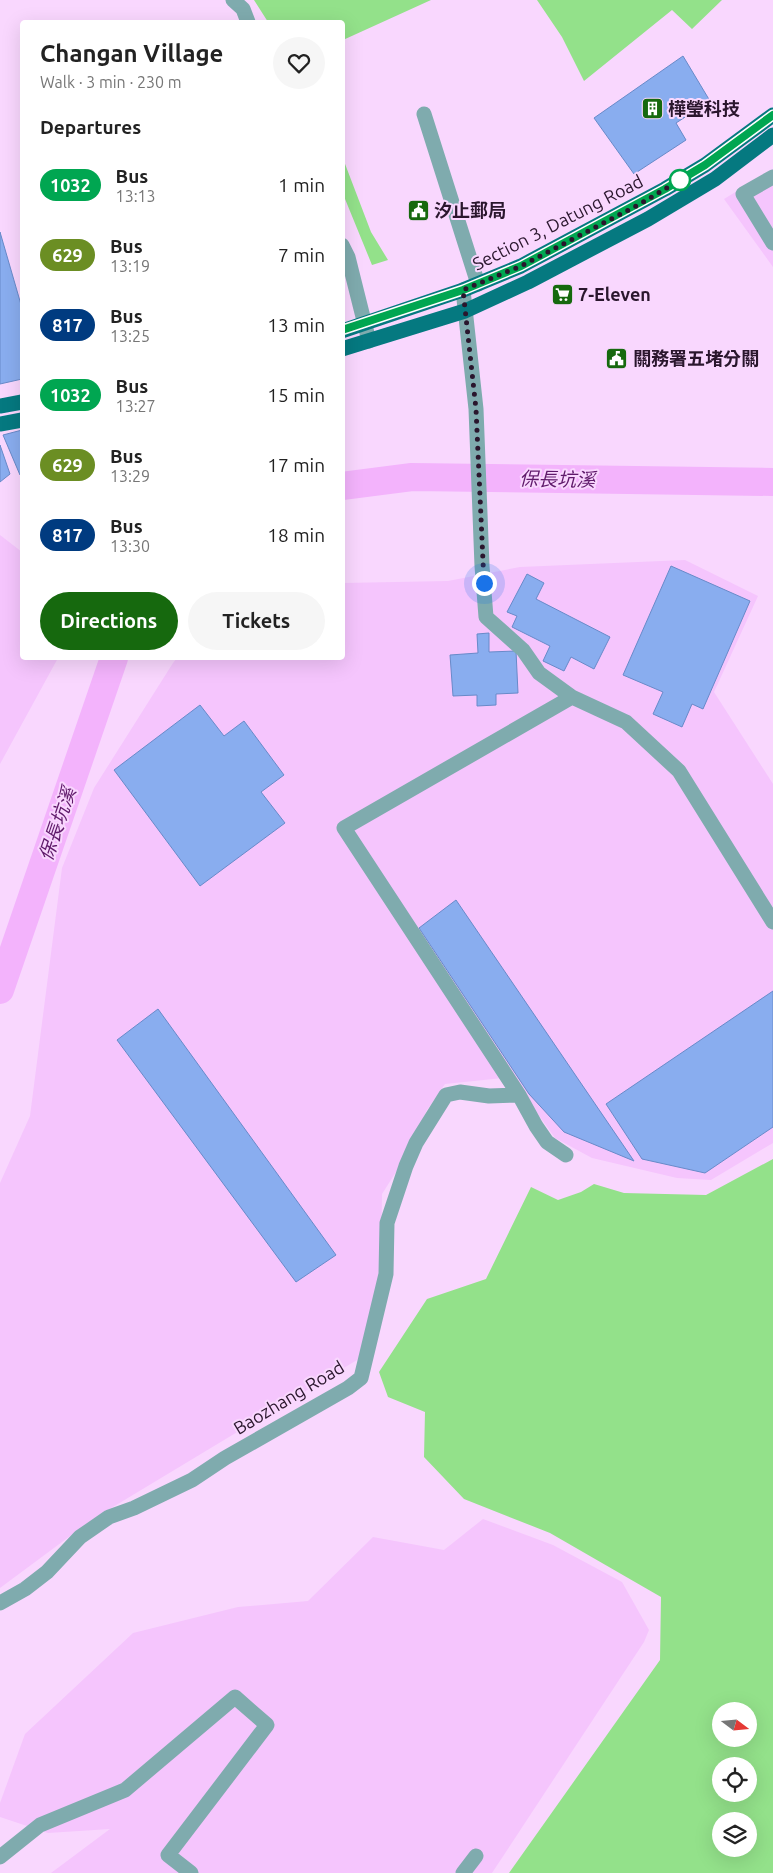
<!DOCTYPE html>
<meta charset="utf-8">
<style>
:root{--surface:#fff;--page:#f6f6f6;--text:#222;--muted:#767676;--accent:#16690e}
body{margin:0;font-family:Ubuntu,"Noto Sans TC",sans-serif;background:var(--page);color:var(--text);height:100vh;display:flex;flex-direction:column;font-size:19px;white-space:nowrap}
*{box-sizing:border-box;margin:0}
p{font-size:16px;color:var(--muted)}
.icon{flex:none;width:28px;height:28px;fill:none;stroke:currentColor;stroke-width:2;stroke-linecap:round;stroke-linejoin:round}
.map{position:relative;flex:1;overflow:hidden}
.details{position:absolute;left:20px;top:20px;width:325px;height:640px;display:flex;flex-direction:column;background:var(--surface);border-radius:5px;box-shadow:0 5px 20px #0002}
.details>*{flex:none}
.badge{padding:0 10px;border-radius:16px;font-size:18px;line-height:32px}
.needle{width:32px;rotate:106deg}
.buttons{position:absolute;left:712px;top:1702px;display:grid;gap:10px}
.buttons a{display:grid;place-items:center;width:45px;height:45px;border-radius:50%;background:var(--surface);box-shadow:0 5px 20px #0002;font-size:25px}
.you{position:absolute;width:25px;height:25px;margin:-12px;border:4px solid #fff;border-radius:50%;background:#1a73e8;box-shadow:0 0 0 8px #1a73e833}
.map>.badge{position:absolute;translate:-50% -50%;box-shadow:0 0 0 2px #fff}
h2{padding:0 20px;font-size:19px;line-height:45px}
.round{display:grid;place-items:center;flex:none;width:52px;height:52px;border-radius:26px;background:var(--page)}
.overview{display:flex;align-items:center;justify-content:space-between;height:85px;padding:0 20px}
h1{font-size:24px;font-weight:600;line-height:38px}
.cta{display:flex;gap:10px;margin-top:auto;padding:10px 20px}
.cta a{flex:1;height:58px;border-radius:30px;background:var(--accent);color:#fff;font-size:20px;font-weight:600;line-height:58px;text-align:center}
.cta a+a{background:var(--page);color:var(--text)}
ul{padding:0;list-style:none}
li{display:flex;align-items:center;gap:15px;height:70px;padding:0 20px}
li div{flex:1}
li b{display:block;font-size:19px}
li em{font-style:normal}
li .badge{min-width:55px;font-weight:700;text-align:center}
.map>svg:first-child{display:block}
</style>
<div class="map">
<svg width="773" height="1873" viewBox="0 0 773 1873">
<rect width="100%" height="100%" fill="#f9d7fe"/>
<path fill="#f5c5fd" d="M773,169V267L724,199Z
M0,535L22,552V658H58L0,764Z
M685,560L758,596L714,692L773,784V1143L711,1180L677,1178L592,1158L555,1138L525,1096L503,1078L445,1084L427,1110L401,1164L382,1194L381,1268L362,1357L93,1519L0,1588V1183L30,1116L62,868L94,788L173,663L177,658H342L343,583L448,581L520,567Z
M483,1519L553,1545L622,1582L649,1630L644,1642L492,1873H51L110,1829L48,1833L0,1817V1803L25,1734L133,1633L238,1607L308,1601L373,1537L444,1550Z"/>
<path fill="#93e18a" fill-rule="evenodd" d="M254,0H431L343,40L342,22H268Z
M537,0H722L692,29L672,10L584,81L562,37Z
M342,156L371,232L388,260L372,265L343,194Z
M773,1159V1873H509L660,1660L661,1597L550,1533L464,1499L424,1457L425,1412L388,1397L379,1372L427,1299L486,1279L531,1187L558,1200L581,1192L594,1184L624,1193L706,1195ZM749,1711V1739H721V1711ZM721,1766H749V1794H721ZM721,1821H749V1849H721Z"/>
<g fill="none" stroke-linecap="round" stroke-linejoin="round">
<path stroke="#f3b3fc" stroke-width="28" d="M342,486L412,477L773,482
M0,990L114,658"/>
</g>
<path fill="#89adef" stroke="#688ac9" d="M683,56L710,101L676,123L686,140L634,174L594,118Z
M0,232L22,308V379L0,384Z
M22,430V473L20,475L3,435Z
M0,445L10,474L0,482Z
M671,566L750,601L703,709L692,704L682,727L653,714L663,692L623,675Z
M527,574L544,583L536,599L610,637L594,669L571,657L564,671L543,661L550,646L512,627L517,616L507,612Z
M489,633V652L516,651L518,693L496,694V705L477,706V695L453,696L450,655L478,653L477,634Z
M200,705L224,736L244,721L284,775L261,792L285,823L200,886L114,770Z
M456,900L634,1161L564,1132L529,1094L419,928Z
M773,991V1127L705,1173L642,1159L606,1104Z
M158,1009L336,1255L296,1282L117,1040Z"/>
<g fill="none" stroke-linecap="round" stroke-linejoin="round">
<path stroke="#7fabae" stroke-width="15" d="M233,0L243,9L248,22
M424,114L478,284
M773,177L743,194L773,243
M342,245L348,257L369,341
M463,290L476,409L482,566L486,617L523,650L539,673L572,697L626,722L679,771L773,922
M566,1155L547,1142L536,1126L519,1095L344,828L572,697
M0,1603L25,1589L47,1572L80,1537L109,1517L134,1508L192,1480L225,1458L348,1388L361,1378L386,1274L387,1223L406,1166L416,1143L446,1095L460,1092L489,1096L519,1095
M0,1857L40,1825L125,1790L235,1697L267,1725L168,1855L191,1873
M463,1873L476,1856"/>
<path stroke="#057980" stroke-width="15" d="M342,331L463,290L521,266L665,189L705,165L773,115
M342,349L465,311L528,282L648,219L715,179L773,135
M0,406L22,402
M0,424L22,420"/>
</g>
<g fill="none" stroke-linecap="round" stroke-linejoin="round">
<defs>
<path id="line" d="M342,330L463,290L521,266L665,189L705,165L773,115"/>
</defs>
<use href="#line" stroke="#fff" stroke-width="11"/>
<use href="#line" stroke="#00a651" stroke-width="8"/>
<path stroke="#2a162d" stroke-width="5" stroke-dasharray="0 9" d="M484,583L476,409L463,290L521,266L640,204L680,180"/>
</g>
<defs>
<symbol id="building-square" viewBox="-11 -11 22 22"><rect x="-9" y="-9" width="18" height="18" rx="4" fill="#16690e" stroke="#f9d7fe"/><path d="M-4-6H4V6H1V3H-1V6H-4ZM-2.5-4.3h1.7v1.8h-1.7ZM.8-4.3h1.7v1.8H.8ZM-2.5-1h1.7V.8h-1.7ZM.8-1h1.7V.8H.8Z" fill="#fff"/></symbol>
<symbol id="civic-square" viewBox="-11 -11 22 22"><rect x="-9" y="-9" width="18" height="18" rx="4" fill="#16690e" stroke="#f9d7fe"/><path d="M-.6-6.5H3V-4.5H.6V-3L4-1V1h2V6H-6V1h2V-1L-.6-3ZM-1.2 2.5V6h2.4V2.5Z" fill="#fff"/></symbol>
<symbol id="supermarket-square" viewBox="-11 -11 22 22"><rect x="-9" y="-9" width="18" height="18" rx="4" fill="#16690e" stroke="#f9d7fe"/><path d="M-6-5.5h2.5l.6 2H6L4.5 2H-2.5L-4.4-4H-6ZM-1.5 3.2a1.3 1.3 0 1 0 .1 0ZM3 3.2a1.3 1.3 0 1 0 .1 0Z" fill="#fff"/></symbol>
</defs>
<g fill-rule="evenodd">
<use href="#building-square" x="640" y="96" width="25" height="25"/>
<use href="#civic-square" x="406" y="198" width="25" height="25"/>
<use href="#supermarket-square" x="550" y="282" width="25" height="25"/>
<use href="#civic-square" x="604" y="346" width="25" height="25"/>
</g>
<circle fill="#fff" stroke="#00a651" stroke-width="2.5" cx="680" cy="180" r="10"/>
<g text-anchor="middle" stroke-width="4" stroke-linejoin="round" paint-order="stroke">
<g font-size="18" font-weight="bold" fill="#2a162d" stroke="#f9d7fe" text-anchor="start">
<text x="668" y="115">樺瑩科技</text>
<text x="434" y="217">汐止郵局</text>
<text x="578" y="301">7-Eleven</text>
<text x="633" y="365">關務署五堵分關</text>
</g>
<g font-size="18" fill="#2a162d" stroke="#f9d7fe">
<text transform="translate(558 223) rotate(-27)" y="6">Section 3, Datung Road</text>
<text transform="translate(289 1398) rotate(-31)" y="6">Baozhang Road</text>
</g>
<g font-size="19" font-style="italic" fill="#5f196a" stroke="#f9d7fe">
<text transform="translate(557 479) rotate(1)" y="7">保長坑溪</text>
<text transform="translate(57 824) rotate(-71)" y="7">保長坑溪</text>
</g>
</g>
</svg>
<div class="buttons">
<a><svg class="needle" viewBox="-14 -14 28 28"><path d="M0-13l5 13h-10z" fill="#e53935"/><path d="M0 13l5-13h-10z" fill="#767676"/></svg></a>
<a><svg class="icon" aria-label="locate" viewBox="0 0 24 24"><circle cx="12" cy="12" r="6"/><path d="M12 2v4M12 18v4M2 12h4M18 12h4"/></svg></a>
<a><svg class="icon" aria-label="layers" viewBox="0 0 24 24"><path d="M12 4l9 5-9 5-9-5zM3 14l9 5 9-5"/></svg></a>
</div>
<div class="you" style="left:484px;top:583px"></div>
<section class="details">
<div class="overview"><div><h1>Changan Village</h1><p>Walk · 3 min · 230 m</p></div><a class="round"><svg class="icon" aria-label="heart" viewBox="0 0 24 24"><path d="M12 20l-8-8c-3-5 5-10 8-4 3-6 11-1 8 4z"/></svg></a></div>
<h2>Departures</h2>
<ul>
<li><span class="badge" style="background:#00a651;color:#fff">1032</span><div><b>Bus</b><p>13:13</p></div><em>1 min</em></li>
<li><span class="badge" style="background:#6b8e23;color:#fff">629</span><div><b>Bus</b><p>13:19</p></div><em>7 min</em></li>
<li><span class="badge" style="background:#003b80;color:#fff">817</span><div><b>Bus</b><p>13:25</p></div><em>13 min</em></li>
<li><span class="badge" style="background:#00a651;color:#fff">1032</span><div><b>Bus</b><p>13:27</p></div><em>15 min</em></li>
<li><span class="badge" style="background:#6b8e23;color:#fff">629</span><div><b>Bus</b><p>13:29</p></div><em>17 min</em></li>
<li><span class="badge" style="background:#003b80;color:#fff">817</span><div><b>Bus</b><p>13:30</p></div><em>18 min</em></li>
</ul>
<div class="cta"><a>Directions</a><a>Tickets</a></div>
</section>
</div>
